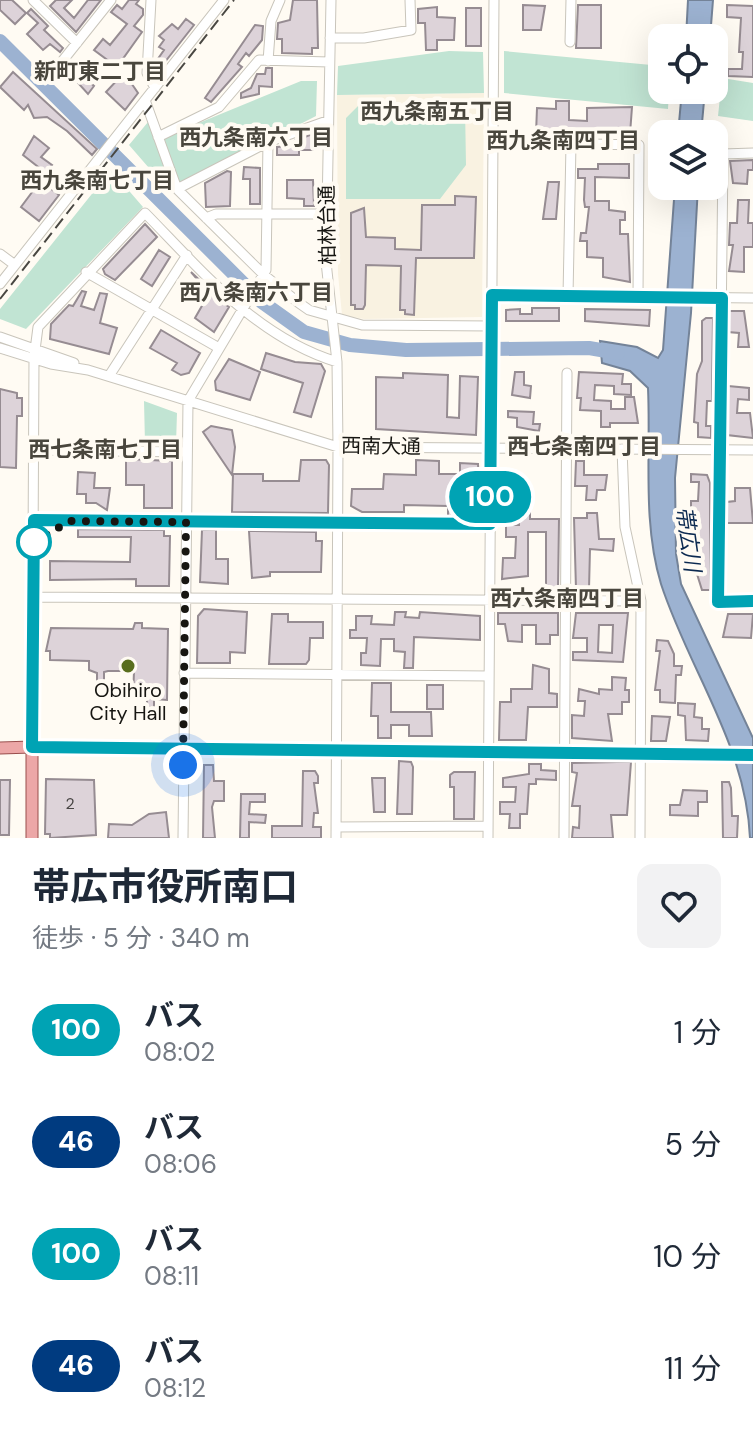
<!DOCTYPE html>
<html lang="ja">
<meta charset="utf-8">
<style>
:root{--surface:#fff;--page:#f2f2f3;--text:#1f2937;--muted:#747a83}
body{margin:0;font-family:"DM Sans","Noto Sans JP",sans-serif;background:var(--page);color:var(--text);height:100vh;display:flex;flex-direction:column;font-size:30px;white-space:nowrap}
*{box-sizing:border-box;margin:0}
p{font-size:26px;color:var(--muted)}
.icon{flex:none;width:44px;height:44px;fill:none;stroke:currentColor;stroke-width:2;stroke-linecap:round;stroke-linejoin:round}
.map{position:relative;height:838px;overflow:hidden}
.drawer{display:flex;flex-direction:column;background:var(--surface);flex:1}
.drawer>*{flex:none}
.badge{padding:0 16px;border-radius:26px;font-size:28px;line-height:52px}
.tools{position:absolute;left:648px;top:24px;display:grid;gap:16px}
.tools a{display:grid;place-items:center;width:80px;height:80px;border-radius:16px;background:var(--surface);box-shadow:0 8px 32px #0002;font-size:40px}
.you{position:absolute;width:40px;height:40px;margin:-20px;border:6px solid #fff;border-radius:50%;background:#1a73e8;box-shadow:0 0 0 12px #1a73e833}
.map>.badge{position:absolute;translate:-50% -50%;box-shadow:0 0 0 4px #fff}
.round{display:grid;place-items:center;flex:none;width:84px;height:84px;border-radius:16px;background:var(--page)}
.overview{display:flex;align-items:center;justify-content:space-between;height:136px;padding:0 32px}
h1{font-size:38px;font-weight:700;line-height:60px}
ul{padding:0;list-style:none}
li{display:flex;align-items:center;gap:24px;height:112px;padding:0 32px}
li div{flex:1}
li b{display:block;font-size:30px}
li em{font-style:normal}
li .badge{min-width:88px;font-weight:700;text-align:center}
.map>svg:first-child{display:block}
</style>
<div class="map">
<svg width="753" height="838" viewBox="0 0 753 838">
<rect width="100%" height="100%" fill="#fffbf3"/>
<path fill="#f9f2e1" d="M484,93L482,317L364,319L342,315L338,274L337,95Z"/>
<path fill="#c1e4d3" d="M449,51L483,52L484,93L337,95L338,66Z
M504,51L662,66V90H669L668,109L504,93Z
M722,78L753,83V121L718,116Z
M301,81H317L316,116L169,191L129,145L148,122L155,141Z
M359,105L465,107L466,165L440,199H346V118Z
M111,170L143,207L26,329L0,319V309Z
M144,401L177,413L176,444H145Z"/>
<path fill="#9cb2d1" stroke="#748398" stroke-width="2" d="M688,0H713L710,38H686Z
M682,90H705L701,134H678Z
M675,186H698L691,313L675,478L676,554L681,584L753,738V838H750C746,745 689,670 661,584C642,521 651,453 648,388L630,371L602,363L600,341L637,347L658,358L663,350Z"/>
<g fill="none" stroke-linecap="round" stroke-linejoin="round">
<path stroke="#9cb2d1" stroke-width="14" d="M0,41L262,302L304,332L350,345L406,350L589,348L618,353"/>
</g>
<path fill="#ddd3d9" stroke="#968c92" stroke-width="2" fill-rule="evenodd" d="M0,0H12L26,13L15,24L0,10Z
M56,0H72L64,8L74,18L88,0H101L76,32L50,6Z
M129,0H139L136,4L143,9V15L134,26L142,32L117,67L94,50L103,39L110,45L127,24L111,12L117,5L122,9Z
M293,0H317L318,48H312V54L282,53V39H277L278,23L290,20Z
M523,5L545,6L541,30H523Z
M578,5H601V48H576Z
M727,5L753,6V77L728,76V69H742L743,52H739L741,18L727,17Z
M437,7V17L455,18L454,40H437V50H426L425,23H418V9Z
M466,8H481V46H466Z
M31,9L48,26L44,30L63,48L60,52L50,44L43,50L27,34L38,23L27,13Z
M186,19L194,25L161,67L155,63L164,50L159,47L164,40L159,36L172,24L178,29Z
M255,25L263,26L262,40L249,56L246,53L238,64L242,67L211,102L205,98Z
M82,61L93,71L86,79L94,86L88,94L70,74Z
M266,68H272V87L259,86V94L241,98V93L251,88L257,74H265Z
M13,72L97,149L92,155L67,131L47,117L34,118L28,105L24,110L0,87Z
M120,77L124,80L127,77L138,93L125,110L106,92Z
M556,101H569V120L587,121V108L632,107L630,134H536L537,108L556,109Z
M310,135H316L314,150H299V155H277V147L291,146L294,141Z
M34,136L49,148L41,157L52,165L46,173L23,155Z
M753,160V170H748L747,184L733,183L730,161Z
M598,164H629V178L595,177V201H609V210L625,212V220H620V234H628L630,282L603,277V258L587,257V241H580L581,233H586L589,207H585L584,200L585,178H578V169H598Z
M244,167L260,168V204H250V179H243Z
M227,171L231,172L230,206L206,207L205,183Z
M287,180H313L314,206H304V199L287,198Z
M548,182H559L556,219H543Z
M46,185L59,195L39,221L21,207L36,187Z
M455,196L476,197L474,258H416L414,315L405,314V310H400L401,266L366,265L365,305L363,309H355V305H351V213L364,208L366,237L395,238V249L421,250L422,205H455Z
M738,200H749L748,223H753V247H744V272L729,271L733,245H729L730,223H737Z
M145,224L157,237L115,280L105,274L103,269Z
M159,250L170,257L152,286L141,279Z
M191,272L210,290L208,293L229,307L214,332L195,318L203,304L195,299L203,286Z
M82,291L86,292L81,306L94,310L100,293L107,294L100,323L117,328L109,354L50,339L51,324L69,305L73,306Z
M532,308H559V321H506V310L520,309V314H532Z
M585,309L650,310L649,326L585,321Z
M729,311H744L749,347H738L739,333L728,332Z
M706,318H713L712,394V401H707L706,426H711V438L698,437V423L694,422L697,374L702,361V321Z
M161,330L200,353L189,373L181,375L172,370L177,363L150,348Z
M266,353L295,362L321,364L325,371L311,417L294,412L303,383L261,369Z
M229,359L260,372L250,400L216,390L215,381Z
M515,372H524V385L531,386L530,398L512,395Z
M579,372L623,374L622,384H631V395L614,394V386L595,385L594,400L611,401V409H625V397H634L638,423H610V427H601V411L580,410L581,398H577Z
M403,373L448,375L447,417L459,418L460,376L478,377L476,435L376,429V377L403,378Z
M728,386L749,388V400L738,399L737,413H750L753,438L727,435Z
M0,389L17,393V398H22V416H17L16,468L0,467Z
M508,411L534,412L533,424H540L539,431L517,427V418L508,417Z
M211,426L232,430L235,447L232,475L203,432Z
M126,459L172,461V508H144V485H126Z
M301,460H326L329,465L328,513L232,512L233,474H263V481H299Z
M416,460L439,461V474H460V463L478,464L480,504H462V516H448V506L404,505V512H362L351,506L352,489H383L384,474L416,475Z
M576,461H584V475H607L605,490H597L596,500H586L587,486H575Z
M78,472L95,473L94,488H110L107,510L96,503H86V494H77Z
M691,474L707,475L710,483V590H702L697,574L696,530H691V501H698L699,482H691Z
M735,488H750L753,523H726L727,502L735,501Z
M519,499H530V519H559L558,588H546V532H528V576L502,579L503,558H515L516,537H506V525H519Z
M587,513H597L599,539H614L613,551L590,549L589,589H576L574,518H587Z
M78,529L164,530V536H170L169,586H136V579L50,580V561L130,562L131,537H78Z
M202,530H216V559H228V584L200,582Z
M249,531L316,532V541H322L321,572H270V576L252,578Z
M204,609L247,612L245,653L230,652V663H197L198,616Z
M395,612H406L405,617L419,618L420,612L480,616V640L414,637L413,668H404L405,652L394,651V639H381L380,666L361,665V653H366L367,638H350V630H356V616H372L371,624L394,625Z
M498,613H558V635H550V644H536V625H522V642L508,641L505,624H498Z
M576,613H628L623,662L573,660V652H587V638H573ZM599,625H613L612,653L598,652Z
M272,614H288V622H323V638H310L309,660L306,664H269Z
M728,614H753L751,638L723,637Z
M135,623H142V628L168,629L167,700L154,699V707H147V699H133L134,671H108L104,672V686H97V673L89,670V661L50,660V651H46L51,628L133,629Z
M657,640L668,641L674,654V666H682L681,675H676L675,703L660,702V690H655L660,651H656Z
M533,665L549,669V693L557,694V707H528L526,740H499L500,702H511V689H532Z
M612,677L626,678L625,690H629V702H622V714H608L612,741L572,738V715L584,716L585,701H578L579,689L599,694V689L612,690Z
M372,683H391V712H431L432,736H409V725H391V738H378V716H371Z
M427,685H443V709H427Z
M678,703L695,704L694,717L702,718V729H709L708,741L686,740L685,716L678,715Z
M652,716L670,717L666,741H651Z
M399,761L411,762L413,767L412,814H397Z
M617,762H631L627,815H611L613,838H572L573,827L579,828L580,806H572L577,773L572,772V763Z
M529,764H541V770L556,771V780L536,779V784H529L527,814H520V828H509L510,814H500V802H515L516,787H503V778L529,774Z
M204,765H213L214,781H224V801H214L212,807L215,838H203Z
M303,771H315L318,776V783H314L318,813H314L313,827H321V838H272V826H302Z
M454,772H475L474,819H454V787H450V775Z
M372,778H385V812H374Z
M46,779L94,780L96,835L50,838V834H45Z
M0,780H10L9,835H0Z
M722,782H729L731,788L732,816H738L737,838H723Z
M683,790L707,791V802H698V816L670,815V805H680Z
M241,794H265V802H250L249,814L266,815L265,823L249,822V838H240Z
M166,812L169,838H108L109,824L132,825L149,814Z"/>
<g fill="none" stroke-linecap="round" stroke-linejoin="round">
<defs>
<path id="minor" d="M33,0L77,43
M151,0L147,73L155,88
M331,0L326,262L337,362L338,447L336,838
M330,38H364L411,30L410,0
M570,42L571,0
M268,61L271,21L280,0
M60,64L111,0
M145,100L177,189L264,275L299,303L309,310L362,325L491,326
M158,137L219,107L259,60L329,62
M494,142L639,145L638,297
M753,153L723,154L718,602L753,601
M177,189L268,142L327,121
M206,218L216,214H326
M0,254L15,265
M86,272L219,348
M0,284L224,0
M492,295L753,298
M568,296L571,144
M0,337L74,363
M0,348L51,364L88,370L338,447L753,450
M337,362C256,337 203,272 145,213L38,327L34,358L32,747L753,755
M109,376L187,255
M622,449L625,527L641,601L640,838
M35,450L186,452
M34,520L490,524
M33,597L641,601
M184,673L489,676
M336,827L488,826
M183,838L188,401L266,270L268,142
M488,838L494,0
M564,838L567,373"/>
<path id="major" d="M0,748L32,747V838"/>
</defs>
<use href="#minor" stroke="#c9c5bb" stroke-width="11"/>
<use href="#major" stroke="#994e4d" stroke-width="13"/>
<use href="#minor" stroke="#fff" stroke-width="9"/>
<use href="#major" stroke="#eca7a7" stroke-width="11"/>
<path stroke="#494742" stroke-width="2" stroke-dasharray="12 6" stroke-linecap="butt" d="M0,299L234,0"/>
</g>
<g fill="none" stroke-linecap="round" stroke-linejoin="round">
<defs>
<path id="line" d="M753,601L718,602L722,298L492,295L490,524L34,520L32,747L753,755"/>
</defs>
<use href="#line" stroke="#fff" stroke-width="18"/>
<use href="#line" stroke="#00a3b4" stroke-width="12"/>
<path stroke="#171612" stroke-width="8" stroke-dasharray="0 14.4" d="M34,542L70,521L186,522L183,765"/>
</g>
<circle fill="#fff" stroke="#00a3b4" stroke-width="4" cx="34" cy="542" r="16"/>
<circle fill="#596e1d" stroke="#fffbf3" stroke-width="3" cx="128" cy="666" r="8"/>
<g text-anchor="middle" stroke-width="8" stroke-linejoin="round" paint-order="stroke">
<g font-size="16" fill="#484544">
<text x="70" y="809">2</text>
</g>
<g font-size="20" fill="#171612" stroke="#fffbf3">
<text transform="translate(327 225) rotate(-91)" y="7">柏林台通</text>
<text transform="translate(381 446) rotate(1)" y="7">西南大通</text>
</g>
<g font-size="20" fill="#171612" stroke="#fffbf3">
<text x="128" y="697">Obihiro<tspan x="128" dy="23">City Hall</tspan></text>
</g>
<g font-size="22" font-weight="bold" fill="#49463d" stroke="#fffbf3">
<text x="100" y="79">新町東二丁目</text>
<text x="437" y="119">西九条南五丁目</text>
<text x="256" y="145">西九条南六丁目</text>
<text x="563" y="148">西九条南四丁目</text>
<text x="97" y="188">西九条南七丁目</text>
<text x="256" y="300">西八条南六丁目</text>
<text x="584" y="454">西七条南四丁目</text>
<text x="105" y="457">西七条南七丁目</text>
<text x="567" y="606">西六条南四丁目</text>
</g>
<g font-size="22" font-style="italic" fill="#0b2950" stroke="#fffbf3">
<text transform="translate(689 539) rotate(82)" y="8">帯広川</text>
</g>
</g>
</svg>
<div class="tools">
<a><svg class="icon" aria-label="locate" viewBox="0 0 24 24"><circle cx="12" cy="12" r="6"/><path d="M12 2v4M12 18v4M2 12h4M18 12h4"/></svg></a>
<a><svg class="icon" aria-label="layers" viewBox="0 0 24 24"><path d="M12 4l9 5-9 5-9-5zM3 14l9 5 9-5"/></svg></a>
</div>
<div class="you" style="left:183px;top:765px"></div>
<b class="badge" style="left:490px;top:497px;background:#00a3b4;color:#fff">100</b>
</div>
<section class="drawer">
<div class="overview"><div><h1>帯広市役所南口</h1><p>徒歩 · 5 分 · 340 m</p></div><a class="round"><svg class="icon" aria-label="heart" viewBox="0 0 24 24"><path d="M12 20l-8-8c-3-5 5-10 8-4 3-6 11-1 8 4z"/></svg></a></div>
<ul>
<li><span class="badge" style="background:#00a3b4;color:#fff">100</span><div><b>バス</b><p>08:02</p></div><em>1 分</em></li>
<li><span class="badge" style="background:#003b80;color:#fff">46</span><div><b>バス</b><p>08:06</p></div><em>5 分</em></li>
<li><span class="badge" style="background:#00a3b4;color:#fff">100</span><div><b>バス</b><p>08:11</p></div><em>10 分</em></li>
<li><span class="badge" style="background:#003b80;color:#fff">46</span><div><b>バス</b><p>08:12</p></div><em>11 分</em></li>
</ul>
</section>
